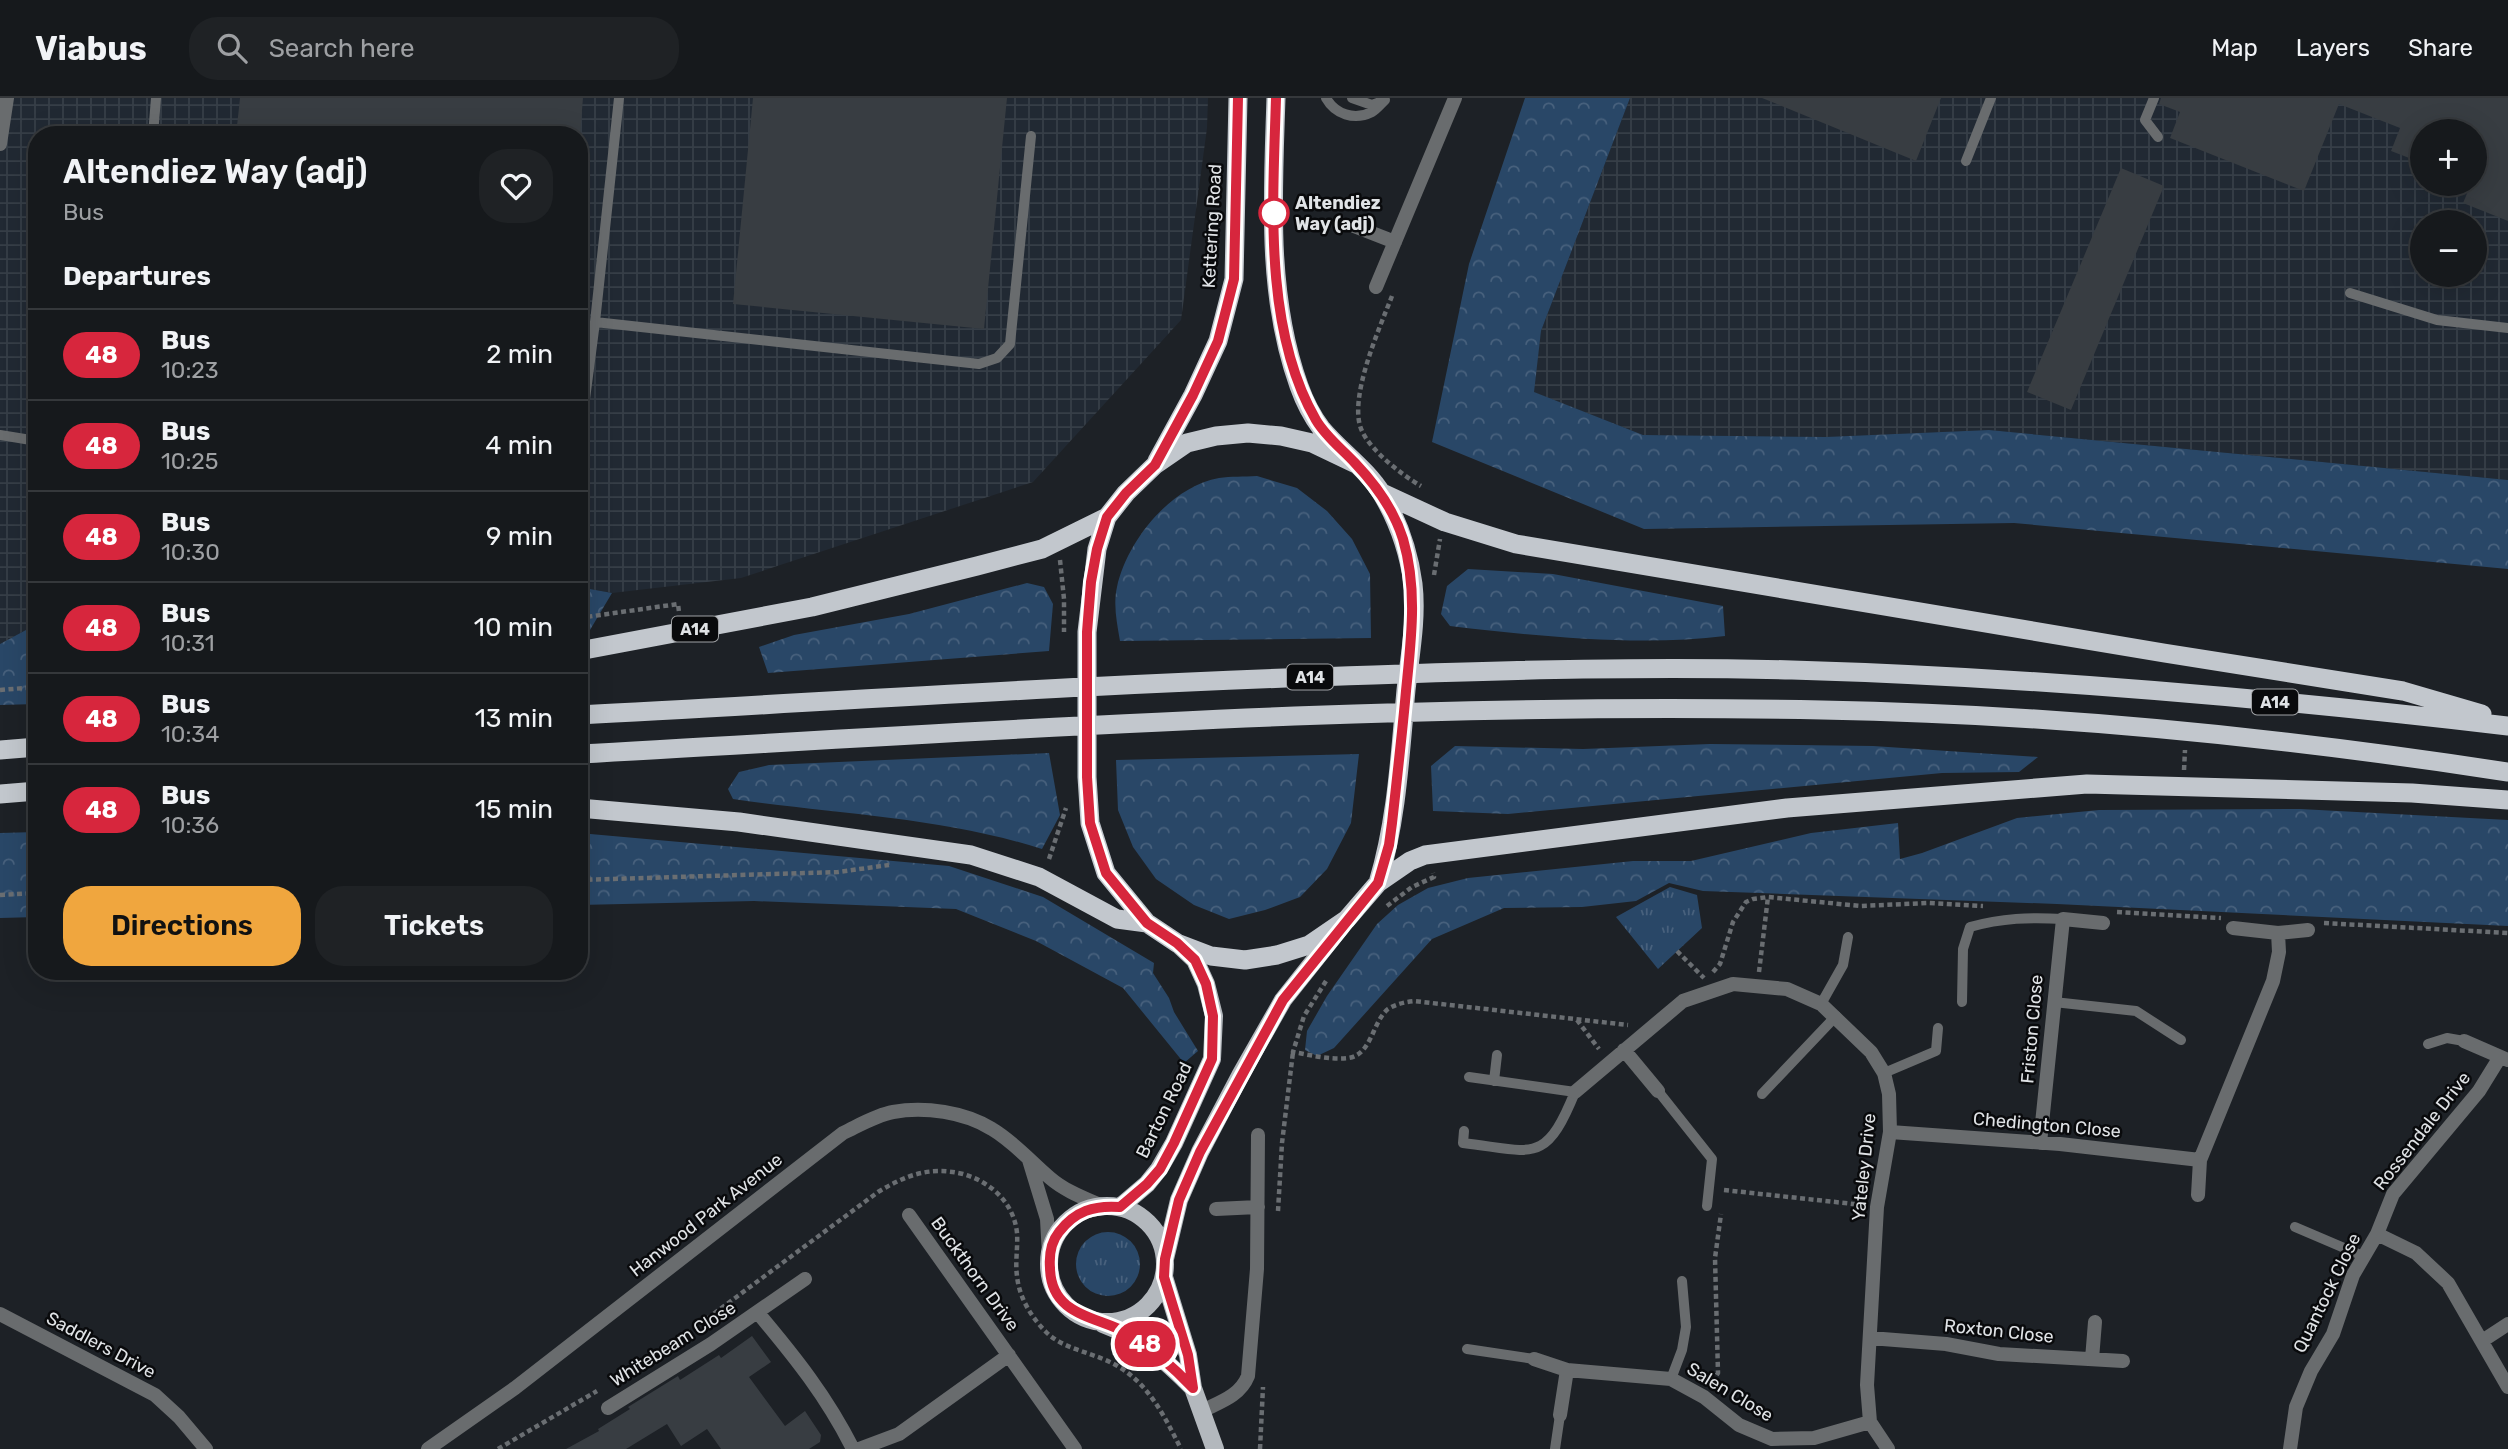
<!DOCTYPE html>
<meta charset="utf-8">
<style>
:root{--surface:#16191c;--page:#1f2225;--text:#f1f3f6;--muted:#9ea0a3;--line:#35383b;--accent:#f0a63e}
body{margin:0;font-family:Rubik,sans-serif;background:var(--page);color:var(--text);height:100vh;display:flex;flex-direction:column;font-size:26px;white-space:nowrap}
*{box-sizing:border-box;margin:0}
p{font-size:23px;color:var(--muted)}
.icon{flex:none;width:38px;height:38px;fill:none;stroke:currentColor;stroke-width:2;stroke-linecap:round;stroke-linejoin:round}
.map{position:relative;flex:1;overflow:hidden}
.side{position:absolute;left:28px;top:28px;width:560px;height:854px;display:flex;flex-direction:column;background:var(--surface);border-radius:28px;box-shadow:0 7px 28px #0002,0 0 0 2px var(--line)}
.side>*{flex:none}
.badge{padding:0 14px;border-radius:23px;font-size:24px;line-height:46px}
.fabs{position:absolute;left:2410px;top:21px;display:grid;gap:14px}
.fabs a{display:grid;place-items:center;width:77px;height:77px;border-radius:50%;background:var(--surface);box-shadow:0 7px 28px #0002,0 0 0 2px var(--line);font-size:35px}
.map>.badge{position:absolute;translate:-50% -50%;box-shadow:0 0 0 4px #fff}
h2{padding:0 35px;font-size:26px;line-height:63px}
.round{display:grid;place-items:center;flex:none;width:74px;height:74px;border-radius:28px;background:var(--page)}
.overview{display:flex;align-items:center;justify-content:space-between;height:119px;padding:0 35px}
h1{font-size:33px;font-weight:600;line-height:52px}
.action{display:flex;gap:14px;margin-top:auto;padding:14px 35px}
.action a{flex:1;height:80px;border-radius:28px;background:var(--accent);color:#111;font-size:28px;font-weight:600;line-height:80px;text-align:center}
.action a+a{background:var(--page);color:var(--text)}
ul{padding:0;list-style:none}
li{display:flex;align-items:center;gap:21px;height:91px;padding:0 35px;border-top:2px solid var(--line)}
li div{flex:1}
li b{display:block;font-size:26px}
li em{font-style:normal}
li .badge{min-width:77px;font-weight:700;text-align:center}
header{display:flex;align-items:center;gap:42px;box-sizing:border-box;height:98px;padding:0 35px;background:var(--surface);border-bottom:2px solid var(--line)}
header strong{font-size:33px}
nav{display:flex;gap:38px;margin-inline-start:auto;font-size:24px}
.search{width:490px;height:63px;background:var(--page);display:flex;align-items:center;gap:18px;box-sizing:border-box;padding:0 24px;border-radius:28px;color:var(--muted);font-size:26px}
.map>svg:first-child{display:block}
</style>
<header>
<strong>Viabus</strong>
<div class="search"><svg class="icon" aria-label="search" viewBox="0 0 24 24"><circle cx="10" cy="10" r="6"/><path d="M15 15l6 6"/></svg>Search here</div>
<nav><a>Map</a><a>Layers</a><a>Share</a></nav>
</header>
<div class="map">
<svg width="2508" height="1351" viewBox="0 0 2508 1351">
<defs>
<pattern id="industrial-grid" width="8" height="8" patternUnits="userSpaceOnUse" patternTransform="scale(1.75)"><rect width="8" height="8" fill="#212933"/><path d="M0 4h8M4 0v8" fill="none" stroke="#363e47"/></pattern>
<pattern id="grass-tufts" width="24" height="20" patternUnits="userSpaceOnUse" patternTransform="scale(1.75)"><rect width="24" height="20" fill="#294767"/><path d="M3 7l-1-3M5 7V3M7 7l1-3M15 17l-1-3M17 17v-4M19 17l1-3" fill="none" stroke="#48617d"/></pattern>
<pattern id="forest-crowns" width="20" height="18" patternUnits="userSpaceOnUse" patternTransform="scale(1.75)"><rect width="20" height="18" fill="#294767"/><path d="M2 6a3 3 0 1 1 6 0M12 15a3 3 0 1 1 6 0" fill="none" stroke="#48617d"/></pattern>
</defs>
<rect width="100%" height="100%" fill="#1d2126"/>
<path fill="url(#industrial-grid)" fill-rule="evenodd" d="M0,0H1208L1207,30L1181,222L1033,384L741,480L612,495L579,489V37H37V526L0,546Z
M1630,0H2508V382L1989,332L1825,339L1643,337L1533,294L1541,233ZM2422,33H2474V86H2422ZM2422,124H2474V177H2422Z"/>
<path fill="url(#grass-tufts)" d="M1670,789L1697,797L1702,830L1658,871L1616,819Z
M1076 1166a32 32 0 1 1 64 0a32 32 0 1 1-64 0Z"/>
<path fill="url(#forest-crowns)" d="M1525,0H1630L1541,233L1534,294L1643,337L1825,339L1989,332L2508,382V471L2014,425L1644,431L1432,344L1469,166Z
M1257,378L1297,390L1327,413L1352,441L1370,476L1371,540L1120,543C1117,525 1113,507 1117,489C1127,443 1170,389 1219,380C1231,378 1244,379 1257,378Z
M1468,471L1553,476L1723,508L1725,538C1640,549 1535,538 1450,528L1441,516L1447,488Z
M1027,485L1044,489L1053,506L1049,553L768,575L759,549L794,537L909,516Z
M579,489L612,495L590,532L579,534Z
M37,526V606L0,607V546Z
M1710,646L1873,648L2038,659L2019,674L1942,675L1508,716L1433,713L1431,668L1455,648L1583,651Z
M1049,655L1060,717L1042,751C942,719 836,716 733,701L728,691L739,674L769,667Z
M1359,656L1351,725L1327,771L1300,799L1265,812L1229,821L1194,807L1156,781L1133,749L1118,712L1116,662Z
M2300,711L2508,722V828L2057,806L1703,793L1669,785L1636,803L1582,809L1504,810L1432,841L1334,950L1317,958L1305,952L1307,933L1327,898L1377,826L1398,807L1428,790L1468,780L1633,763H1691L1811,735L1898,725L1900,761L1922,755L2017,720L2099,712Z
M37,734V819L0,820V735Z
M579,735L949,768L1043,799L1154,865L1153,875L1169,900L1174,914L1198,953L1184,965L1123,890L1036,843L956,811L754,803L579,807Z"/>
<path fill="#383d42" d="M240,0H583L580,37H236Z
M753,0H1007L984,231L733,206Z
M1762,0H1941L1916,63Z
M2161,0H2508V123L2463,105L2471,86H2474V33H2422V65L2391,53L2400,30L2339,6L2304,93L2170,40L2180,14L2159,6Z
M2121,70L2164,88L2071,312L2027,294Z
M752,1238L771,1264L749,1279L785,1328L805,1313L821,1337L820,1344L809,1351H721L707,1331L681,1348L667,1326L626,1351H566L599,1333L598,1331L630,1311L628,1309L678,1278L680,1282L719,1257L721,1260Z"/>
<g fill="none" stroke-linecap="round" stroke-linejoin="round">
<path stroke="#6a6e72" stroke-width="4.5" stroke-dasharray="5 3.5" stroke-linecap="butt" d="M1392,198C1380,229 1347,302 1362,333C1371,353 1402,377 1421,388
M1060,462L1064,501V534
M1434,477L1440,441
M579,520L678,506L679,514
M0,592L37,589
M2184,672L2185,652
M1049,761L1066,710
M579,782L838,774L889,767
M0,797L37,795
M1387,808L1412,789L1434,779L1433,775
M2117,814L2221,820
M2324,825L2508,835
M1677,853L1704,880
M1713,874L1720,866L1733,824L1746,804L1753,801L1768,799L1860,808L1929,805L1983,808
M1759,874L1768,799
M1326,883L1304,918L1293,954C1310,957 1330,962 1348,960C1372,957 1372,924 1388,911C1396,906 1405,904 1414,903L1628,927
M1577,922L1599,951
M1724,1092L1863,1107
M1278,1113L1282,1045L1293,954
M673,1246L878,1094C906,1077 930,1068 963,1076C991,1084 1014,1105 1017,1135C1018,1149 1015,1164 1017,1178C1019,1199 1031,1219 1046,1234C1061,1249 1084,1253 1103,1261C1144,1277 1162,1313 1181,1351
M1712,1284L1718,1275L1715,1160L1721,1116
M498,1351L597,1293
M1260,1351L1263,1289"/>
<path stroke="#696c6e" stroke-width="10" d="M1326,0C1335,16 1354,23 1372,14C1376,12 1381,6 1385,2
M1352,0L1372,7L1380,4
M2154,0L2145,22L2158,39
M153,37L156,0
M1966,63L1991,0
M2350,195L2437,222L2508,230
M595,224L979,266L997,260L1010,246L1031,38
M0,337L37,343
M579,347L595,224L619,0
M1962,904L1963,851L1970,829C2002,820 2030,819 2063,821
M2054,904L2136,913L2181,942
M1821,906L1843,867L1848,839
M2428,946L2447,940L2464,943
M1884,975L1936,953L1938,930
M1494,983L1497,957
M1658,993L1712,1061L1707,1108
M1762,996L1836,918
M1464,1033L1463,1045C1533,1053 1545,1068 1575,994L1469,979
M2295,1129L2363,1158
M1467,1251L1534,1261
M1671,1281L1682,1252L1686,1229L1682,1183
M1555,1351L1560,1317"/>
<path stroke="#696c6e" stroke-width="14" d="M0,46L7,0
M1354,128L1395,144
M1376,189L1455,0
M2233,830L2278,835L2308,832
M2464,943L2508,962
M1624,952L1658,993
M1575,994L1683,903L1733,886L1787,891L1821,906L1871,954L1884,975L1889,996L1890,1034L1877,1109L1867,1287L1870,1324L1888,1351
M1890,1034L2060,1046L2200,1062L2273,883L2279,854L2278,835
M2040,1045L2063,821L2103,825
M2198,1097L2200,1062
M1216,1111L1258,1109
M909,1117L1075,1351
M2377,1136L2416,1155L2448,1185L2508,1289
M758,1215C795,1259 827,1299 853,1351
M0,1216L155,1297L179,1319L206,1351
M1870,1240L1946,1246L1999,1256L2123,1263
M2482,1243L2508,1226
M1534,1261L1567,1272L1671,1281L1704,1299L1739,1327L1772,1341L1814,1340L1870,1324
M2092,1261L2095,1224
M608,1310L711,1246L805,1181
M1202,1313C1220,1304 1240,1298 1248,1278L1257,1171L1258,1037
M1560,1317L1567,1272
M859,1351L899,1336L1009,1257
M2290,1351L2296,1309L2311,1273L2333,1236L2353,1177L2377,1136L2393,1096L2479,993L2500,959"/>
<path stroke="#696c6e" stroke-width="14" d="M1029,1062L1047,1121L1049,1157
M428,1351L515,1290L843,1035C858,1028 876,1017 893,1014C924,1008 965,1014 992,1031C1014,1044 1031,1064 1050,1080C1065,1093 1084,1100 1102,1108"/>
<path stroke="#b3b8bd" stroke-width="18" d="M1049 1166a58 58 0 1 1 116 0a58 58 0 1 1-116 0Z
M1120,1109L1147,1086L1159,1071L1174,1045L1212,961L1214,918L1206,886L1195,862L1179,847
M1165,1161L1179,1102L1200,1054L1241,976L1283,902L1341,829
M1164,1179L1188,1257L1193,1290L1215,1351
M1103,1226C1141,1240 1164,1261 1193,1290"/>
<path stroke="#c2c7cd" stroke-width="19" d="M1276,0C1273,95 1266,197 1299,288C1304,302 1312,318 1321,330C1340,353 1367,371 1382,396C1398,423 1409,455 1413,486C1417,520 1410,557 1406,592C1400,657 1397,722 1378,785
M1157,363L1193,297L1218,243L1234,181L1238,0
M1356,366L1312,345L1281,338L1248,335L1216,338L1187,345L1155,367L1126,395L1107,419L1097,451L1087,534V679L1090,725L1106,775L1147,825L1177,845L1211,858L1245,862L1277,857L1309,847L1347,821L1378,785L1410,763L1425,757L1787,710L2087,686L2412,695L2508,702
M1382,395L1445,424L1516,446L2164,555L2403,593L2482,616
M579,553L812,509L977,468L1042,451L1107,419
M579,617C844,603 1109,585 1374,577C1513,572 1653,568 1792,572C2031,579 2270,600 2508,628
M0,652L37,649
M579,656C993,633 1407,603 1822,612C2051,616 2281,639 2508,674
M0,696L37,693
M579,710L739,724L971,757L1039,779L1117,821L1147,825"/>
</g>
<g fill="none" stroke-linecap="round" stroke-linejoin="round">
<defs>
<path id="line" d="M1238,0L1234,181L1218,243L1193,297L1155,367L1126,395L1107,419L1097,451L1091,484L1087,534V679L1090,725L1106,775L1147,825L1177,845L1195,862L1206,886L1213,918L1212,961L1174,1045L1160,1071L1147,1086L1120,1109C1094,1107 1075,1113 1059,1134C1051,1144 1049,1157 1050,1170C1051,1220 1100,1218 1131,1237C1154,1252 1174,1270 1193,1290L1188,1257L1164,1179L1165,1161L1179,1102L1200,1054L1283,902L1378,785L1389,747L1392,725C1397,681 1402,637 1406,593C1411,542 1418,492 1403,441C1394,412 1376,387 1355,365C1342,351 1326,339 1316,322C1263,231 1273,103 1276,0"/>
</defs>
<use href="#line" stroke="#fff" stroke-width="16"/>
<use href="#line" stroke="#d7263d" stroke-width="10"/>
</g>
<circle fill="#fff" stroke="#d7263d" stroke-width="3.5" cx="1274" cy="115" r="14"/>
<g text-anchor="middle" stroke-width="5" stroke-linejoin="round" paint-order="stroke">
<g fill="#090a0c" stroke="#a0a2a5" stroke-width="2">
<rect x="672" y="518.5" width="46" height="25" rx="5"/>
<rect x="1287" y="566.5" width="46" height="25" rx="5"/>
<rect x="2252" y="591.5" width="46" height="25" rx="5"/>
</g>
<g font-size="16" font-weight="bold" fill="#e0e3e6">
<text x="695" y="537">A14</text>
<text x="1310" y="585">A14</text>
<text x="2275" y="610">A14</text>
</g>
<g font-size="18" font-weight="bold" fill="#e0e3e6" stroke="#090a0c" text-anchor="start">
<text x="1295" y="111">Altendiez<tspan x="1295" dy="21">Way (adj)</tspan></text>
</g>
<g font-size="18" fill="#e0e3e6" stroke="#090a0c">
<text transform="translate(1212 128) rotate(-87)" y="6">Kettering Road</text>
<text transform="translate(2032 931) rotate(-85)" y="6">Friston Close</text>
<text transform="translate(1164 1012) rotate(-64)" y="6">Barton Road</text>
<text transform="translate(2047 1027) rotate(5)" y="6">Chedington Close</text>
<text transform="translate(2422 1033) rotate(-52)" y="6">Rossendale Drive</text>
<text transform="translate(1864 1069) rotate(-84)" y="6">Yateley Drive</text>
<text transform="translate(706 1117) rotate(-38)" y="6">Hanwood Park Avenue</text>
<text transform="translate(975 1176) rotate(54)" y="6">Buckthorn Drive</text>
<text transform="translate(2327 1195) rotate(-64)" y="6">Quantock Close</text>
<text transform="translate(1999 1233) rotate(6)" y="6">Roxton Close</text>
<text transform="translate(673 1246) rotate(-32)" y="6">Whitebeam Close</text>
<text transform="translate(101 1247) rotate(28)" y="6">Saddlers Drive</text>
<text transform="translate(1730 1294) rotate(31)" y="6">Salen Close</text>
</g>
</g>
</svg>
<div class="fabs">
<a>+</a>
<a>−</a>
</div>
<b class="badge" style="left:1145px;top:1246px;background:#d7263d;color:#fff">48</b>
<section class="side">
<div class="overview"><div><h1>Altendiez Way (adj)</h1><p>Bus</p></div><a class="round"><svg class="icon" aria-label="heart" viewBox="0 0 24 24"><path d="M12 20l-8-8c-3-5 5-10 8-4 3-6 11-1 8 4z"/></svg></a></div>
<h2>Departures</h2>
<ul>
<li><span class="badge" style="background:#d7263d;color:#fff">48</span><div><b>Bus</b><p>10:23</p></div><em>2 min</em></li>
<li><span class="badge" style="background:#d7263d;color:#fff">48</span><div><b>Bus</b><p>10:25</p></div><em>4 min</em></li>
<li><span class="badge" style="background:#d7263d;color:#fff">48</span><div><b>Bus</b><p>10:30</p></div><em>9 min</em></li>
<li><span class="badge" style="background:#d7263d;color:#fff">48</span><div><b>Bus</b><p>10:31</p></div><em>10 min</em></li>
<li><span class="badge" style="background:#d7263d;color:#fff">48</span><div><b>Bus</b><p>10:34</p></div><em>13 min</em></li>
<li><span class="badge" style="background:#d7263d;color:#fff">48</span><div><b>Bus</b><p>10:36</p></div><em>15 min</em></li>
</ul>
<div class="action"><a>Directions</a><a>Tickets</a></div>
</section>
</div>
